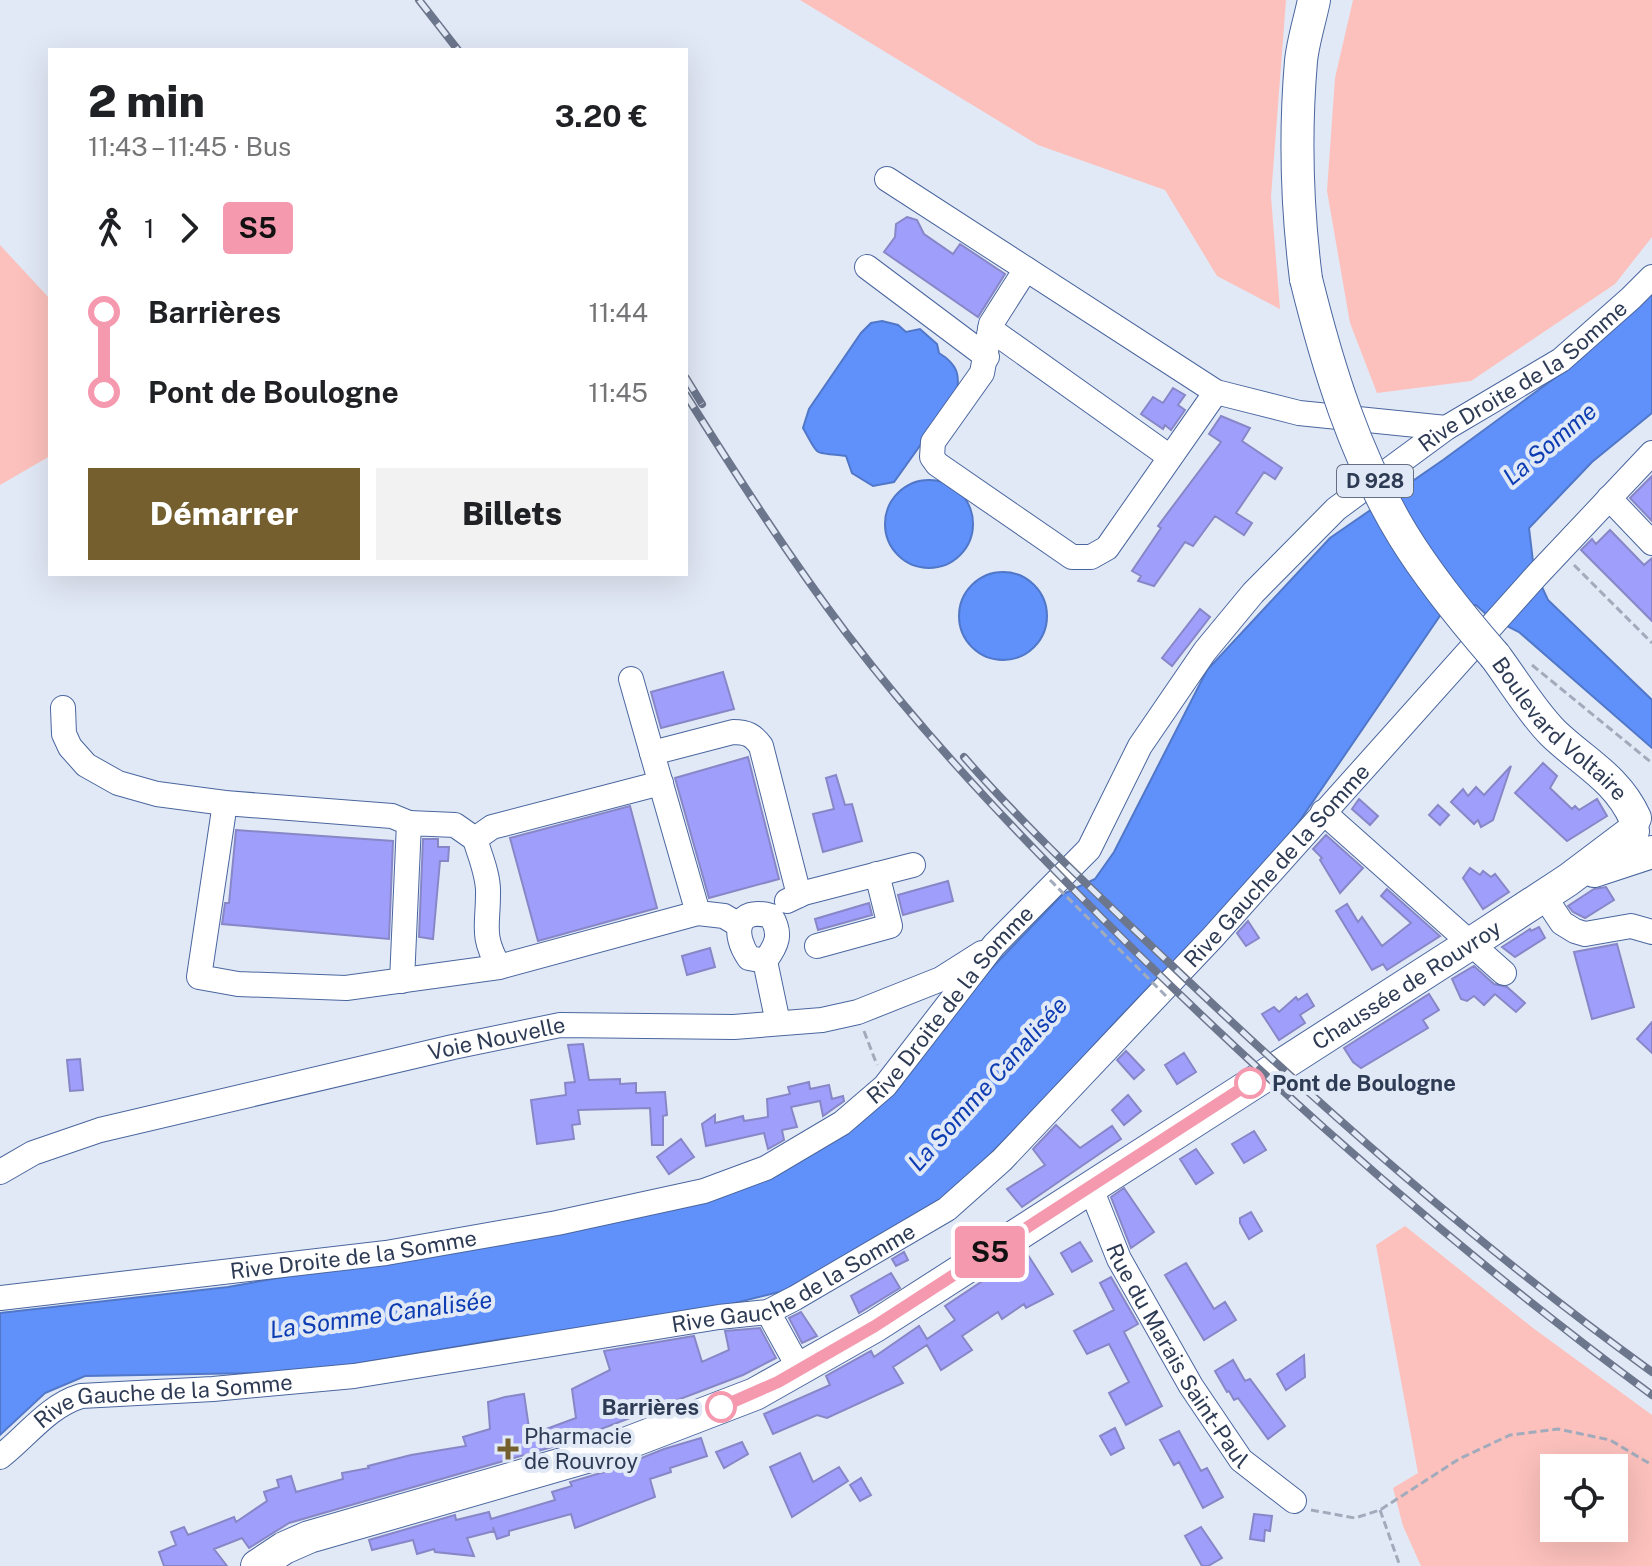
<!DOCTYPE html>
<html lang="fr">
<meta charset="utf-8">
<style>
:root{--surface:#fff;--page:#f2f2f2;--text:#202124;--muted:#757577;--accent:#765f2f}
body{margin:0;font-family:"Public Sans",sans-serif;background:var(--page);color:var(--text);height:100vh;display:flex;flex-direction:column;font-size:30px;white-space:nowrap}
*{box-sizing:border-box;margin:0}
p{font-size:26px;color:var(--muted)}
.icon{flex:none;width:44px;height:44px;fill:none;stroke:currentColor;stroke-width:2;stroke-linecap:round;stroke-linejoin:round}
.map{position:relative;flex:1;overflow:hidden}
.side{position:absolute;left:48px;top:48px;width:640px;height:528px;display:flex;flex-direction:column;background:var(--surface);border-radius:0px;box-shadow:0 8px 32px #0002}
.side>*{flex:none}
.badge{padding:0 16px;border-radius:6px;font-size:28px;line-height:52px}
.buttons{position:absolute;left:1540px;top:1454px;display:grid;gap:16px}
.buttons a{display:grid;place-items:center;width:88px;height:88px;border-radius:0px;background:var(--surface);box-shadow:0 8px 32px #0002;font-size:40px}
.map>.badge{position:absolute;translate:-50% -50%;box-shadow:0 0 0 4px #fff}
.legs{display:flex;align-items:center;gap:12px;height:88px;padding:0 40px;font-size:26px}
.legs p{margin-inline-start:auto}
.summary{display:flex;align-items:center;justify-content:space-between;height:136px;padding:0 40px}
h1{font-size:44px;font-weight:800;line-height:60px}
.action{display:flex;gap:16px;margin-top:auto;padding:16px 40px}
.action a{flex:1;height:92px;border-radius:0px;background:var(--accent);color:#fff;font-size:32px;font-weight:800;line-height:92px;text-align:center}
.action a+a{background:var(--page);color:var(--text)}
ul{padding:0 40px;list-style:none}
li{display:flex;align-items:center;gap:28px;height:80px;font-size:30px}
li i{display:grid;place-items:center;width:12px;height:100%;margin:0 10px;background:currentColor}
li i::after{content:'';width:20px;height:20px;margin:-10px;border:6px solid;border-radius:50%;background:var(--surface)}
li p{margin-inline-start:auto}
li:first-child i{background:linear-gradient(#0000 50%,currentColor 0)}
li:last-child i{background:linear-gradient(currentColor 50%,#0000 0)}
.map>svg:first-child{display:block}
</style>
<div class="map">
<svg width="1652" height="1566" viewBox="0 0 1652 1566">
<rect width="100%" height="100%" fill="#e2e9f6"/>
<path fill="#fcc1bc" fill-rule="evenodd" d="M800,0H1286L1271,197L1280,309L1217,276L1165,190L1038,145Z
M1353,0H1652V237L1615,284L1471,381L1377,393L1350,323L1327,191L1335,78Z
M0,245L50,299V456L0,485Z
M1405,1226L1533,1328L1652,1415V1566H1421L1403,1526L1393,1488L1418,1473L1376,1245ZM1614,1468V1528H1554V1468Z"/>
<path fill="#6091fa" stroke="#5177c8" stroke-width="2" d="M1652,288V413L1592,462L1529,528L1534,570L1548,600L1652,700V748L1519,632L1489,617L1476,605L1446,607L1277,854L1120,1017L1045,1099L932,1213L783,1291L674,1318L503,1339L307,1372L85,1376L45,1393L0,1435V1313L228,1287L709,1200L841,1133L985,975L1063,894L1095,879L1114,852L1207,670L1330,538L1443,460L1563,372Z
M882,321L898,325L906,332L920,329L937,344L939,353C957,364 961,375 956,395L894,482L873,486L852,473L846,456C812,451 821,460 803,428L809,409L861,333L871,323Z
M885 524a44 44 0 1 1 88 0a44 44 0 1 1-88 0Z
M959 616a44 44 0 1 1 88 0a44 44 0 1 1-88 0Z"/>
<path fill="#9f9efa" stroke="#8787c8" stroke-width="2" d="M907,217L917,220L924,234L953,254L960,244L1005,274L978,317L884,252L895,237L896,224Z
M1173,388L1185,395L1178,405L1185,410L1171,430L1165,425L1163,429L1141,414L1153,397L1163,403Z
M1221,416L1250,428L1242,441L1282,468L1275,479L1264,472L1236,513L1252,523L1244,535L1215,516L1193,546L1185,542L1154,586L1138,581L1141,576L1132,571L1161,528L1158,526L1221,442L1209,434Z
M1652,476V521L1630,498Z
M1610,530L1644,565L1652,558V621L1581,550L1592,539L1596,544Z
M1200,609L1210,617L1172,666L1162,658Z
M723,672L734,709L661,728L651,692Z
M748,757L779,879L709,898L675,778Z
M1543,763L1557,776L1550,788L1572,809L1575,806L1579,810L1597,799L1607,816L1567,841L1515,793Z
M1511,766L1493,820L1481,827L1478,820L1474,824L1451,802L1463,789L1468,796L1476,787L1484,795Z
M836,775L845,805L852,804L862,841L823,852L813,814L834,809L826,778Z
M1359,799L1378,816L1370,825L1352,809Z
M1438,805L1449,815L1440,825L1429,815Z
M630,806L657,908L538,941L510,838Z
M236,830L393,841L389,939L222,924L225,903H229Z
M1326,835L1363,868L1340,893L1320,860L1322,858L1313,849Z
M423,839H438V847H449L448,861H440L433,939L419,937Z
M1470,868L1480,875L1483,871L1491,877L1495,874L1509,892L1483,909L1463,878Z
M948,881L953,901L903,915L898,895Z
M1606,887L1614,900L1585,918L1573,912L1568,906L1594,889Z
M1387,889L1440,936L1387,970L1383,964L1372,970L1336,911L1347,904L1358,922L1362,917L1382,946L1411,923L1381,896Z
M869,903L872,915L818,930L815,919Z
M1248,921L1259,938L1246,946L1237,933Z
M1539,927L1545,938L1515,957L1502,947L1530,929L1531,931Z
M1617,944L1634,1007L1592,1019L1574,952Z
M710,948L715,967L687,975L682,956Z
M1474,966L1494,984L1507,987L1525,1003L1516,1012L1495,994L1484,1005L1474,996L1467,1001L1461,999L1452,979Z
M1307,994L1314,1006L1300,1015L1305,1023L1279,1040L1262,1014L1274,1007L1279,1012L1296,997L1298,1000Z
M1429,994L1439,1010L1423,1020L1428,1028L1361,1068L1353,1062L1344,1048Z
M1652,1022V1053L1637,1039Z
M583,1044L589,1080L620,1079V1084L636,1083V1093L665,1092L667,1115L663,1116V1145H652L650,1108L578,1110L580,1124L572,1125L574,1139L537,1144L531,1100L566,1095L565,1083L575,1082L568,1045Z
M1126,1051L1144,1070L1134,1079L1117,1060Z
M1184,1053L1196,1072L1177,1084L1165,1065Z
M80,1059L83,1090L70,1091L67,1060Z
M809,1082L810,1089L829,1085L832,1099L843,1096L844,1101L823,1116L820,1101L791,1107L797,1127L782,1130L784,1140L768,1149L764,1133L706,1146L702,1124L715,1115V1123L743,1116L744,1121L768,1117L767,1099L790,1094L788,1087Z
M1128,1095L1141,1111L1124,1125L1112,1110Z
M1056,1125L1080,1148L1112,1126L1121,1139L1022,1207L1007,1189L1045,1165L1033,1149Z
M1254,1131L1266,1150L1244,1163L1232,1144Z
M681,1139L694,1157L669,1174L657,1157Z
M1196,1149L1213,1173L1196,1184L1180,1159Z
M1124,1188L1154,1232L1131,1248L1111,1197Z
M1251,1212L1262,1231L1249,1239L1240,1223V1218Z
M1080,1242L1092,1261L1072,1272L1061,1253Z
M904,1252L908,1260L896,1266L892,1259Z
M1026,1252L1053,1294L1026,1308L1024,1304L1002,1319L998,1312L962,1336L972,1350L941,1370L927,1345L893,1367L903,1383L827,1418L817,1415L773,1434L764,1414L830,1385L826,1376L871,1351L874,1357L919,1326L927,1339L955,1320L945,1306Z
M1186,1263L1214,1309L1225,1302L1236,1320L1204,1340L1165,1275Z
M891,1273L900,1288L859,1313L851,1296Z
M1111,1277L1138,1324L1124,1332L1162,1406L1126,1425L1109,1393L1129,1382L1109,1344L1087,1354L1074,1331L1114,1310L1100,1283Z
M801,1312L817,1336L802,1343L789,1318Z
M760,1328L776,1358L743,1375L559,1445L289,1523L249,1548L242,1538L214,1549L227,1566H164L159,1552L176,1545L171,1532L184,1527L188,1535L234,1517L236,1522L267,1501L264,1492L279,1487L277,1480L291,1476L296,1492L343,1479L342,1473L369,1468L368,1466L411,1455L466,1446L463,1437L490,1429L488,1402L505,1397L524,1394L530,1435L576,1418L572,1389L610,1370L604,1351L694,1336L702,1362L729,1350L725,1331Z
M1304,1355L1305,1377L1286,1390L1277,1374Z
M1233,1360L1245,1381L1250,1379L1285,1426L1268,1439L1238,1398L1234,1400L1229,1391L1227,1392L1215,1371Z
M1115,1428L1124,1448L1111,1455L1100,1436Z
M1179,1431L1201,1471L1207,1468L1223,1497L1203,1508L1179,1462L1174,1465L1160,1440Z
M701,1438L707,1456L670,1468L671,1472L650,1479L655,1497L575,1528L571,1514L509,1531V1535L497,1539L493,1527L494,1531L467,1538L474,1556L435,1552L434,1549L417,1554L413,1540L372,1550L369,1540L455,1515L456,1520L489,1512L491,1519L555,1500L552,1492L572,1486L570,1482L614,1469L664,1449Z
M742,1442L748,1454L724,1468L716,1452Z
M800,1453L813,1482L839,1467L848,1481L792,1517L770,1467Z
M861,1478L871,1495L860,1501L850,1485Z
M1254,1514L1272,1516L1270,1531L1265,1530L1264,1541L1250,1539Z
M1201,1527L1222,1558L1208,1566H1202L1185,1536Z"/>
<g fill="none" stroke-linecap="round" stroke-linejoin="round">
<defs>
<g id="minor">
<path d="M887,179L1216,392L1299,413L1446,428"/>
<path d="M867,267L987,357"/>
<path d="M1026,269L991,324L982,373L933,442L932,457L937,464L1072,557H1091L1107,548L1216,392"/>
<path d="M990,329L1170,457"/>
<path d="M1609,498L1652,543"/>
<path d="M631,679L652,753"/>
<path d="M63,708L64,734L70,747L86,765L118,783L157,794L225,803L392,816L409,823"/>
<path d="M661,783L492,827L475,839C480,856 489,876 488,894C488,927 481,935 499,967L698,913"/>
<path d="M225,803L199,977L238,984L346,988L499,967"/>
<path d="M1323,812L1504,973"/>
<path d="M1544,896L1562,923L1575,931L1585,934L1631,926L1652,932"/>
<path d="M787,901L804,893L913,865"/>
<path d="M739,925L724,916L698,913L652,753L733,732C747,732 753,735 761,746L799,895"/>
<path d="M817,946L890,926L877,874"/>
<path d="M765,961L749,958C732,934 736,906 771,916C782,934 777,945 765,961L778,1023"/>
<path d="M402,981L409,823L455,825L475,839"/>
<path id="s1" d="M0,1172L33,1153L100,1130L453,1047L560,1025L734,1027L822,1020L858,1012L941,979L982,953"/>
<path id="s2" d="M1086,1190L1096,1201L1119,1259L1191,1386L1241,1460L1294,1501"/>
<path id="s3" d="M0,1298L386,1253L557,1223L704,1191L766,1168L842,1123L885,1086L994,945L1089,849L1140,746L1205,651L1253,593L1336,509L1446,428L1561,360L1631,298L1652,277"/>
<path d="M768,1312L799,1368"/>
<path id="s4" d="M0,1457C27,1436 48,1406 81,1396L213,1389L354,1376L719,1317L768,1312L795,1298L947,1209L1002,1160L1213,937L1537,575L1652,453"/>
</g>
<g id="major">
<path d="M1306,279C1297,208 1295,132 1301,61C1303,41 1310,20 1314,0"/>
<path id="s5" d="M1495,656C1513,680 1532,712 1553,733C1583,762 1617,778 1635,818"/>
<path d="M1594,871L1652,852"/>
<path id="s6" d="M257,1566L284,1548L309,1537L604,1452L755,1394L875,1326L1470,944L1568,880L1633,831"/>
</g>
</defs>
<use href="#minor" stroke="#4a669f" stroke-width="26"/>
<use href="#major" stroke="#4a669f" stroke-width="34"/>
<path stroke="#a1abbc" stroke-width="3" stroke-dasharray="8 4" stroke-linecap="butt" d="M1574,565L1652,643
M1532,665L1652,763
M864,1031L877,1065
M1311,1510L1355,1518L1380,1510L1459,1459L1510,1435L1558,1429L1610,1440L1652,1465
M1380,1510L1400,1566"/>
<use href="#minor" stroke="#fff" stroke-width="24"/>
<use href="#major" stroke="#fff" stroke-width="32"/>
<defs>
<path id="rail" d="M419,0L458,50
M686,378L702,404
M686,395C737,476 789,557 847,634C934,748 1033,850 1135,951C1296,1109 1470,1261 1652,1395
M964,757C1026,828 1096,893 1164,958C1318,1105 1479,1247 1652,1372"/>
</defs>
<use href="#rail" stroke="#6c768c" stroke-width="8"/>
<use href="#rail" stroke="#e2e9f6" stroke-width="5" stroke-dasharray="15" stroke-linecap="butt"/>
<defs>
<path id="major-bridge" d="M1306,279C1328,368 1355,456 1403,535C1430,579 1462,618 1495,656"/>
</defs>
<use href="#major-bridge" stroke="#4a669f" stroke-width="34" stroke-linecap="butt"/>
<path stroke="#a1abbc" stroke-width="3" stroke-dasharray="8 4" stroke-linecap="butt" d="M1050,880L1169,999"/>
<use href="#major-bridge" stroke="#fff" stroke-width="32"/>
</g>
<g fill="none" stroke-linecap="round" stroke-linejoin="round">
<defs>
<path id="line-1" d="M721,1407L778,1382L875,1326L1250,1083"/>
</defs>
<use href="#line-1" stroke="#fff" stroke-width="18"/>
<use href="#line-1" stroke="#f599af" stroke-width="12"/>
</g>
<g fill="#fff" stroke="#f599af" stroke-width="4">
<circle cx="1250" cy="1083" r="14"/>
<circle cx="721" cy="1407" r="14"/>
</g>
<path fill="#765f2f" stroke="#e2e9f6" stroke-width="3" d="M504 1437h8v8h8v8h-8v8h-8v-8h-8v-8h8z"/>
<g text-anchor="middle" stroke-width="8" stroke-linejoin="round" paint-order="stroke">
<rect fill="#e2e9f6" stroke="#646f85" stroke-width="2" x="1337" y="465" width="76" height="32" rx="6"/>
<g font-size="20" font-weight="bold" fill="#2e3b55">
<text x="1375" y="488">D 928</text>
</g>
<g font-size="22" fill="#2e3b55" stroke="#e2e9f6">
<text dy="8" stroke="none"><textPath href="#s3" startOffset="1890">Rive Droite de la Somme</textPath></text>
<text dy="8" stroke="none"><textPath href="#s5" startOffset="98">Boulevard Voltaire</textPath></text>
<text dy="8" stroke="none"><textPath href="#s4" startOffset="1478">Rive Gauche de la Somme</textPath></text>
<text dy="8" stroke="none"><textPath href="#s6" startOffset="1298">Chaussée de Rouvroy</textPath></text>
<text dy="8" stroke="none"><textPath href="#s3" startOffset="1028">Rive Droite de la Somme</textPath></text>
<text dy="8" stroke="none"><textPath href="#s1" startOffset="516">Voie Nouvelle</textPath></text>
<text dy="8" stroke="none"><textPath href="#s3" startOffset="356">Rive Droite de la Somme</textPath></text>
<text dy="8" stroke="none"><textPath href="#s4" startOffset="830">Rive Gauche de la Somme</textPath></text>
<text dy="8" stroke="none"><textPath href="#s2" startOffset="190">Rue du Marais Saint-Paul</textPath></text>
<text dy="8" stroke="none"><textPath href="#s4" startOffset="182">Rive Gauche de la Somme</textPath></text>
</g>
<g font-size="22" font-weight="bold" fill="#2e3b55" stroke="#e2e9f6" text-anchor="start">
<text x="1272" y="1091">Pont de Boulogne</text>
<text x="699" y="1415" text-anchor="end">Barrières</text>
</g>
<g font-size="22" fill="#2e3b55" stroke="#e2e9f6" text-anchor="start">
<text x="524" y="1444">Pharmacie<tspan x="524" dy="25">de Rouvroy</tspan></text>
</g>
<g font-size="24" font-style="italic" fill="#0d3cb3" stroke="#e2e9f6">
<text transform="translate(1550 444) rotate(-40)" y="8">La Somme</text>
<text transform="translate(988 1084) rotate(-48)" y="8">La Somme Canalisée</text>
<text transform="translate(381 1315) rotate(-8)" y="8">La Somme Canalisée</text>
</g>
</g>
</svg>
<div class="buttons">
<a><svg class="icon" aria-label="locate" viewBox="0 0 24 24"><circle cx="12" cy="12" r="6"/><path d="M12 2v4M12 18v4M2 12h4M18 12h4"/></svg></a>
</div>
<b class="badge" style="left:990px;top:1252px;background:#f599af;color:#111">S5</b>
<section class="side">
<div class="summary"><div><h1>2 min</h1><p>11:43 – 11:45 · Bus</p></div><b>3.20 €</b></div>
<div class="legs"><svg class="icon" aria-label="walk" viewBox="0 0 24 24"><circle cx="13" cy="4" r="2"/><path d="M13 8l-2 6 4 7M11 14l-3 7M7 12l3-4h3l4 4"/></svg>1<svg class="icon" aria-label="forward" viewBox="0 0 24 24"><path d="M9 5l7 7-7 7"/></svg><b class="badge" style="background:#f599af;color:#111">S5</b></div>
<ul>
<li><i style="color:#f599af"></i><b>Barrières</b><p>11:44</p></li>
<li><i style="color:#f599af"></i><b>Pont de Boulogne</b><p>11:45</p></li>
</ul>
<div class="action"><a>Démarrer</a><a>Billets</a></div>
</section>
</div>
